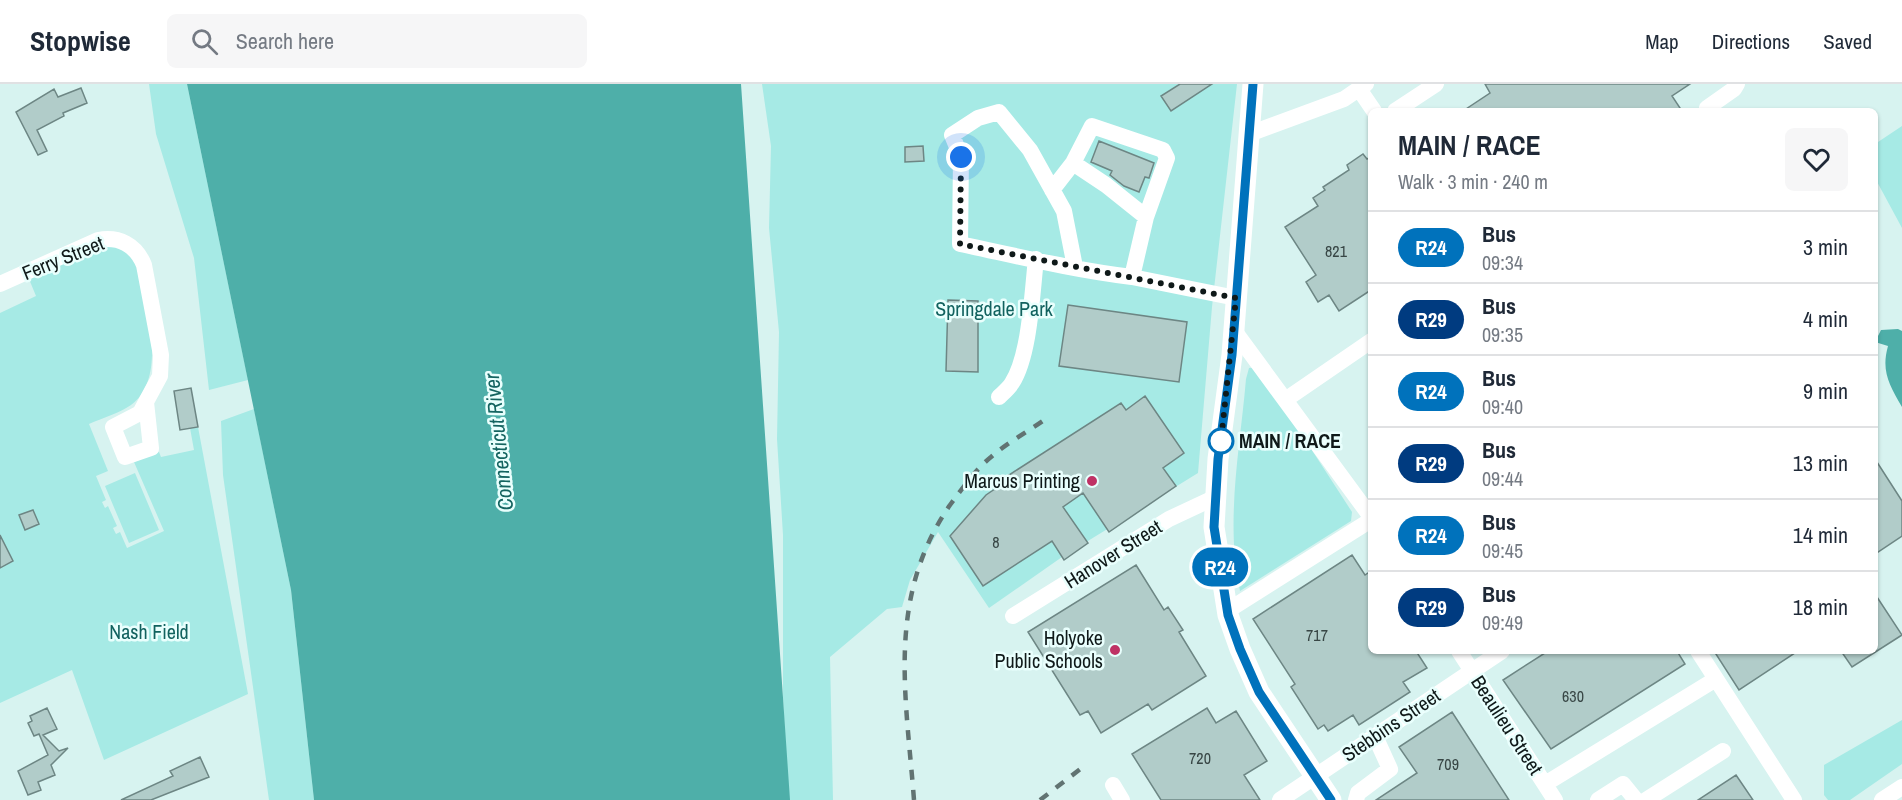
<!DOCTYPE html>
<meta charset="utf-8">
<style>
:root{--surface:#fff;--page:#f6f6f7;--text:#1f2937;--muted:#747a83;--line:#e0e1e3}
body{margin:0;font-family:"Archivo Narrow",sans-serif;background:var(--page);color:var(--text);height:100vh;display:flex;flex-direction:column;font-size:22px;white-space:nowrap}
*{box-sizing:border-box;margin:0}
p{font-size:20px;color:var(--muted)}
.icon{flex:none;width:33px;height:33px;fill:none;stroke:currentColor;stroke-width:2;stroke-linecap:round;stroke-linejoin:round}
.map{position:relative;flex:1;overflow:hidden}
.drawer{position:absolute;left:1368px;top:24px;width:510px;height:546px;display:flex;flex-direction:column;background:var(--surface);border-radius:9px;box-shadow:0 2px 4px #0004}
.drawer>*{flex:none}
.badge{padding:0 12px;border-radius:20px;font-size:21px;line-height:39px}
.you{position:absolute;width:30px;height:30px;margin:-15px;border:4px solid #fff;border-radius:50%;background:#1a73e8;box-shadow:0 0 0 9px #1a73e833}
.map>.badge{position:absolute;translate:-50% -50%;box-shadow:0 0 0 3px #fff}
.round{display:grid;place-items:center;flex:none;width:63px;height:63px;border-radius:9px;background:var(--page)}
.summary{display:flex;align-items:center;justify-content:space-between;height:102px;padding:0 30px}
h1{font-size:28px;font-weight:800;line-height:45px}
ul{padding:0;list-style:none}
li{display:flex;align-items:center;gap:18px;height:72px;padding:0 30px;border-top:2px solid var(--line)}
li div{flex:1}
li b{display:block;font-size:22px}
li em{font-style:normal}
li .badge{min-width:66px;font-weight:700;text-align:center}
header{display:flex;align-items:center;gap:36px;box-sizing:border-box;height:84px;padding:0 30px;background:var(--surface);border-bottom:2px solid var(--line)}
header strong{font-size:28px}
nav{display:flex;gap:33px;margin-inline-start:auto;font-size:21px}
.search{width:420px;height:54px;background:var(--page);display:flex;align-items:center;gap:15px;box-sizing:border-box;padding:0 21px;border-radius:9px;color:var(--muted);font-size:22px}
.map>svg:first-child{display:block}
</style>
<header>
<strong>Stopwise</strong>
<div class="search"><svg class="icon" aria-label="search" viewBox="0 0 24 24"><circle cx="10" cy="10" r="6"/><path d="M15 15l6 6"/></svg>Search here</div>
<nav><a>Map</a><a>Directions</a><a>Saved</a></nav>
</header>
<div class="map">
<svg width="1902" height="716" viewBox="0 0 1902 716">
<rect width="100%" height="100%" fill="#d7f3f0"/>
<path fill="#a6eae5" d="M149,0H187L248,296L209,306L194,174L156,50Z
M762,0H1237L1212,223L1198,389L1062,473L989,524L938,448L910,496L902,523L887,525L830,573L833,716H788L783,613V451L777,355L779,248L769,144L771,62Z
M1902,42V144L1875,94V60Z
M114,161L138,176C144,216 170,292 131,321C120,329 102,334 89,340L108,387L96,392L106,416L102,418L105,424L108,422L117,442L113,444L116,450L120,448L127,464L164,447L134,378L159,368L161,373L194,366L190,344L198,343L248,610L104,676L72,586L0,619V229L36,212L29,195L97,163Z
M1258,283L1352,428L1351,437L1240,507C1225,438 1240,365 1246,295L1249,284Z
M254,325L291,506L314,716H269L223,391L221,337Z
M135,389L159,446L129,459L105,402Z
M1902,636V680L1850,716H1828L1824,711V681Z"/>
<path fill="#4eafa9" d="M187,0H741L790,716H314L291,506Z
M1898,245L1902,247V323C1889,300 1881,287 1888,262L1875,258L1881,246Z"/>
<path fill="#b1ccc9" stroke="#6d8684" stroke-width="1.5" d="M1180,0H1212L1171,27L1161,12Z
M1485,0H1690L1672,12L1682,27H1463L1490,9Z
M81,4L87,19L63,29L64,32L37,46L47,67L38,71L16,28L54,5L58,13Z
M1099,57L1154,79L1149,94L1145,93L1139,108L1124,102L1110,91L1112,87L1091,78Z
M923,62L924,77L905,78V63Z
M1363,70L1367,75L1371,73V206L1339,227L1329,211L1318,218L1306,198L1316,191L1285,143L1318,122L1313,114L1325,106L1323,103L1349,86L1347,81Z
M948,216L978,217V288L946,287Z
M1068,221L1187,238L1179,298L1059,282Z
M191,304L198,343L180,346L174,307Z
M1145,312L1184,369L1163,384L1176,402L1109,448L1083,409L1063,423L1088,459L1064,476L1052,457L983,502L950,452L986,411L1011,394L1009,391L1121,319L1126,326Z
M1875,375L1902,417V452L1875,470Z
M33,426L39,440L25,446L19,431Z
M0,451L13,477L0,484Z
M1352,471L1365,491L1371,487V567H1416L1427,584L1403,598L1410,608L1359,641L1353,631L1328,647L1324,641L1318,645L1291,603L1295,600L1253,535Z
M1136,481L1164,526L1168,523L1183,546L1179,548L1206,592L1152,626L1148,620L1101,649L1088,627L1080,631L1028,548Z
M1875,510L1902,551L1852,583L1841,567H1875Z
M1548,567H1677L1685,580L1551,665L1503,596Z
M1714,567H1798L1739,606Z
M47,624L57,645L43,651L59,667L68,664L51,681L55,691L38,698L41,706L28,711L18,687L48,671L39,650L34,652L28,639L32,637L30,632Z
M1207,624L1216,639L1236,627L1267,677L1244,691L1260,716H1161L1132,670Z
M1452,628L1509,716H1376L1417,689L1399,663Z
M200,673L209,693L151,716H121L173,692L170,687Z
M1736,691L1753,716H1698Z"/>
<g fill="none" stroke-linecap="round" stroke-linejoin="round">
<path stroke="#fff" stroke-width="16" d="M1359,5L1374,27
M1395,27L1436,0
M1709,27L1707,24L1734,5L1737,0
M1249,50L1344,15L1366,0
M1073,79L1106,101L1146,133
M1052,106L1073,79L1092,42L1163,66L1167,74L1146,133L1132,193
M1075,183L1064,127L1030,66L999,28L978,34L952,51L961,73L960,160C1017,172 1074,186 1132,193L1236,214
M0,200L98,156C119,152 136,161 144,181L161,271L160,292L140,329L113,343L125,373L151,364L146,318
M1233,245L1371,433
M999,313C1003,309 1009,304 1012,299C1030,271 1032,209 1036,175
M1285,316L1371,257
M1227,527L1371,436
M1013,532L1169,435L1216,413
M1459,567L1555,716
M1698,567L1794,716
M1545,700L1716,595
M1113,701L1122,716
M1280,716L1502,567
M1356,716L1358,709L1390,685L1375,652
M1598,716L1623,700L1636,716
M1646,716L1723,667
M1882,716L1902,703"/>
<path stroke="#fff" stroke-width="21" d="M1253,0L1232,271L1218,375L1214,443L1228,531L1240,565L1259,608L1331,716"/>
<path stroke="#617372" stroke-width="4.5" stroke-dasharray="10 10" stroke-linecap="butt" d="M914,716C906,611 886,514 950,421C962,405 975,386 991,373C1008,358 1029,347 1047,334
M1040,716L1083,683"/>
</g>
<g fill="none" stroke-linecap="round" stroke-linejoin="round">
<defs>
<path id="line" d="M1253,0L1232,271L1218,375L1214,443L1228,531L1240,565L1259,608L1331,716"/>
</defs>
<use href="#line" stroke="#fff" stroke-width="14"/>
<use href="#line" stroke="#0072bc" stroke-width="9"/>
<path stroke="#0f1919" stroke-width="6" stroke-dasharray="0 10.8" d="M961,73L960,160L1236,214L1221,357"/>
</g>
<circle fill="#fff" stroke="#0072bc" stroke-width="3" cx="1221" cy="357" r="12"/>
<g fill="#bf3265" stroke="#e9fffd" stroke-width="2">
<circle cx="1092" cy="397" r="6"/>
<circle cx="1115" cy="566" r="6"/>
</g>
<g text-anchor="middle" stroke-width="5" stroke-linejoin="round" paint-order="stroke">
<g font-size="16" fill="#384645">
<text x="1336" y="173">821</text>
<text x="996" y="464">8</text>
<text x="1317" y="557">717</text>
<text x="1573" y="618">630</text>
<text x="1200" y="680">720</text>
<text x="1448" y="686">709</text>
</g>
<g font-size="20" fill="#0f1919" stroke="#e9fffd">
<text transform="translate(63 174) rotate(-22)" y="7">Ferry Street</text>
<text transform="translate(1113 470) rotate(-32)" y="7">Hanover Street</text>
<text transform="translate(1391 641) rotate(-34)" y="7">Stebbins Street</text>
<text transform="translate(1507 641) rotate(57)" y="7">Beaulieu Street</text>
</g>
<g font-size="20" fill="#11625f" stroke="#e9fffd">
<text x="994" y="232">Springdale Park</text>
<text x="149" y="555">Nash Field</text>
</g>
<g font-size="20" font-weight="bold" fill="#0f1919" stroke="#e9fffd" text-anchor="start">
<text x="1239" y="364">MAIN / RACE</text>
</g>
<g font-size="20" fill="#0f1919" stroke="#e9fffd" text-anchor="end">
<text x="1080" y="404">Marcus Printing</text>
<text x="1103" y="561">Holyoke<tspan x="1103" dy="23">Public Schools</tspan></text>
</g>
<g font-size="21" font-style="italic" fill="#146460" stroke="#e9fffd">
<text transform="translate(499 358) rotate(-96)" y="7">Connecticut River</text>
</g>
</g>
</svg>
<div class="you" style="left:961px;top:73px"></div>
<b class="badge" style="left:1220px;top:483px;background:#0072bc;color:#fff">R24</b>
<section class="drawer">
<div class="summary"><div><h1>MAIN / RACE</h1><p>Walk · 3 min · 240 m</p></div><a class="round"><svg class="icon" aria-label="heart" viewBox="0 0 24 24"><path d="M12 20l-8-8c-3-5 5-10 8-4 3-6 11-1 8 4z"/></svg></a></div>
<ul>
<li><span class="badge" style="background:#0072bc;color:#fff">R24</span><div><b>Bus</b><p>09:34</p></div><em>3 min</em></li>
<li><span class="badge" style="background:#003b80;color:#fff">R29</span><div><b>Bus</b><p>09:35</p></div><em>4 min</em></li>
<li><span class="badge" style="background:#0072bc;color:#fff">R24</span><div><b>Bus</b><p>09:40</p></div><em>9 min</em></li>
<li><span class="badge" style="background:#003b80;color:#fff">R29</span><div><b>Bus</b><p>09:44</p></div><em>13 min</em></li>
<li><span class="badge" style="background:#0072bc;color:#fff">R24</span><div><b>Bus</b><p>09:45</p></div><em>14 min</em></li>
<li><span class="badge" style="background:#003b80;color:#fff">R29</span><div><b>Bus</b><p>09:49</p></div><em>18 min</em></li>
</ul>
</section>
</div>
